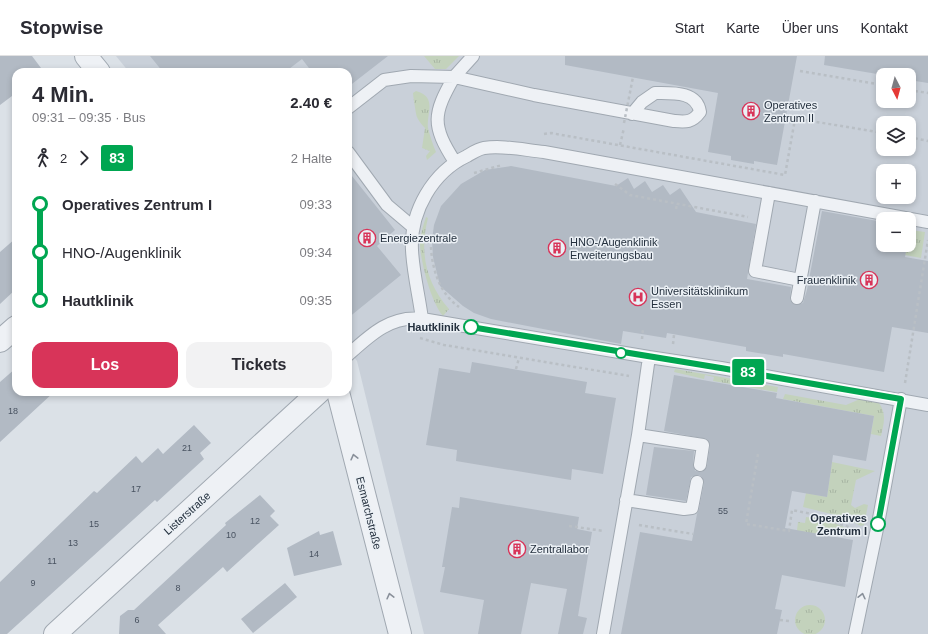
<!DOCTYPE html>
<html lang="de">
<meta charset="utf-8">
<style>
:root{--surface:#fff;--page:#f2f2f3;--text:#2b2b33;--muted:#7c7c81;--line:#e1e1e2;--accent:#d83459}
body{margin:0;font-family:Arial,sans-serif;background:var(--page);color:var(--text);height:100vh;display:flex;flex-direction:column;font-size:15px;white-space:nowrap}
*{box-sizing:border-box;margin:0}
p{font-size:13px;color:var(--muted)}
.icon{flex:none;width:22px;height:22px;fill:none;stroke:currentColor;stroke-width:2;stroke-linecap:round;stroke-linejoin:round}
.map{position:relative;flex:1;overflow:hidden}
.panel{position:absolute;left:12px;top:12px;width:340px;height:328px;display:flex;flex-direction:column;background:var(--surface);border-radius:12px;box-shadow:0 2px 6px #0003}
.panel>*{flex:none}
.badge{padding:0 8px;border-radius:3px;font-size:14px;line-height:26px}
.needle{width:26px;rotate:174deg}
.controls{position:absolute;left:876px;top:12px;display:grid;gap:8px}
.controls a{display:grid;place-items:center;width:40px;height:40px;border-radius:8px;background:var(--surface);box-shadow:0 2px 6px #0003;font-size:20px}
.map>.badge{position:absolute;translate:-50% -50%;box-shadow:0 0 0 2px #fff}
.legs{display:flex;align-items:center;gap:6px;height:44px;padding:0 20px;font-size:13px}
.legs p{margin-inline-start:auto}
.summary{display:flex;align-items:center;justify-content:space-between;height:68px;padding:0 20px}
h1{font-size:22px;font-weight:700;line-height:30px}
.action{display:flex;gap:8px;margin-top:auto;padding:8px 20px}
.action a{flex:1;height:46px;border-radius:12px;background:var(--accent);color:#fff;font-size:16px;font-weight:700;line-height:46px;text-align:center}
.action a+a{background:var(--page);color:var(--text)}
ul{padding:0 20px;list-style:none}
li{display:flex;align-items:center;gap:14px;height:48px;font-size:15px}
li i{display:grid;place-items:center;width:6px;height:100%;margin:0 5px;background:currentColor}
li i::after{content:'';width:10px;height:10px;margin:-5px;border:3px solid;border-radius:50%;background:var(--surface)}
li p{margin-inline-start:auto}
li:first-child i{background:linear-gradient(#0000 50%,currentColor 0)}
li:last-child i{background:linear-gradient(currentColor 50%,#0000 0)}
header{display:flex;align-items:center;gap:24px;box-sizing:border-box;height:56px;padding:0 20px;background:var(--surface);border-bottom:1px solid var(--line)}
header strong{font-size:19px}
nav{display:flex;gap:22px;margin-inline-start:auto;font-size:14px}
.map>svg:first-child{display:block}
</style>
<header>
<strong>Stopwise</strong>
<nav><a>Start</a><a>Karte</a><a>Über uns</a><a>Kontakt</a></nav>
</header>
<div class="map">
<svg width="928" height="578" viewBox="0 0 928 578">
<defs>
<pattern id="grass-tufts" width="24" height="20" patternUnits="userSpaceOnUse"><rect width="24" height="20" fill="#c3d2bc"/><path d="M3 7l-1-3M5 7V3M7 7l1-3M15 17l-1-3M17 17v-4M19 17l1-3" fill="none" stroke="#a7b5a3"/></pattern>
</defs>
<rect width="100%" height="100%" fill="#dbe1e7"/>
<path fill="#c9d0d9" fill-rule="evenodd" d="M116,0H928V578H424L357,305L348,294V16H129ZM883,19H909V45H883ZM883,67H909V93H883ZM883,115H909V141H883ZM883,163H909V189H883Z"/>
<path fill="url(#grass-tufts)" d="M424,0H459L446,13H435Z
M416,35C438,41 426,58 428,72C430,80 433,89 436,96L427,104L426,100L430,95L422,92L425,72C422,69 418,64 417,61C416,59 413,39 413,37Z
M426,161L428,162C419,196 426,227 449,253L443,260C431,246 421,207 420,189C420,180 423,170 426,161Z
M910,174L925,176L921,202L905,199L907,189H909Z
M675,313L681,314L778,331L777,336L713,325L714,321L705,319L704,323L674,316Z
M785,338L846,349L860,343L878,346C887,357 884,367 881,380L871,378L874,360L783,343Z
M832,406L875,415L856,424L851,449L855,452L864,448L868,449L864,469L861,470L843,461L803,451L806,437L827,441Z
M806,461L824,463L849,473L848,476L832,474L831,480L796,482L798,466L805,467Z
M795 564a15 15 0 1 1 30 0a15 15 0 1 1-30 0Z"/>
<path fill="#b2bac4" d="M0,0H32L44,16H16V37L0,49Z
M150,0H388L348,31V16H312L302,3L285,16H163Z
M565,0H797L777,109L754,105V108L731,104V100L708,96L718,37L565,9Z
M825,0H928V27L909,24V19H883L824,9Z
M511,110L616,130L628,122L634,133L645,125L652,136L663,129L670,139L680,132L696,156L756,168L747,223L791,231L790,244L796,249L803,247L807,234L822,155L883,166V189H907L905,201L928,205V277L892,271L884,316L783,298V301L746,295V291L667,277L666,282L623,275L621,288L491,263L474,257L463,250L440,230L433,201L432,184L434,169L441,150L461,128L485,114Z
M348,115L395,174L377,190L401,219L348,262Z
M16,182V233L0,248V196Z
M472,306L587,326L585,337L616,342L603,418L572,413L571,424L456,405L457,394L426,389L439,312L470,317Z
M16,312V336H54L0,386V326Z
M674,319L777,337L776,342L874,360L866,405L833,399L827,441L792,435L785,472L853,484L845,531L782,519L775,553L782,554L777,578H621L640,476L692,485L697,458L699,453L704,427L702,421L699,419L691,421L686,445L646,439L654,391L694,395L693,408L695,415L702,416L707,410L710,390L707,383L664,375Z
M194,369L211,387L200,397L204,403L157,446L155,444L7,578H0V526L94,435L97,437L136,400L142,407L158,392L163,398Z
M260,439L275,455L270,460L279,469L227,516L223,511L158,569L166,578H119L120,560L128,554H134L226,469L225,467Z
M460,441L579,461L577,473L592,476L578,560L587,562L583,578H558L567,533L531,527L521,578H478L484,544L440,536L445,511H442L452,451L459,452Z
M319,475L320,479L333,475L342,509L294,520L287,492Z
M285,527L297,541L253,577L241,563Z"/>
<g fill="none" stroke-linecap="round" stroke-linejoin="round">
<defs>
<path id="service" d="M454,21L534,39L674,65C685,66 692,67 700,56C697,35 672,37 655,37L642,46L632,58
M454,21L473,0
M348,52L384,24L411,20L454,21C433,58 431,69 455,106
M348,96L387,149L413,171
M769,137L755,215L800,224
M797,242L815,145
M422,263L649,301
M348,299C370,279 391,259 422,263C419,240 413,216 412,194C410,155 433,116 467,100C472,97 478,93 484,92C503,89 524,94 544,96L928,166
M638,379L703,389L700,409
M626,444L684,453L692,452L697,426
M603,578L638,379L649,301L721,312L928,349
M855,578L878,468L901,343"/>
<path id="minor" d="M86,0L99,16
M0,285L16,271
M338,336L400,578
M55,578L319,336"/>
</defs>
<use href="#service" stroke="#a0a8b1" stroke-width="14"/>
<use href="#minor" stroke="#a0a8b1" stroke-width="24"/>
<path stroke="#b9bfc5" stroke-width="2.5" stroke-dasharray="3 3" stroke-linecap="butt" d="M800,15L883,29
M909,34L928,37
M775,59L883,77
M544,78L551,77L785,119L795,63
M909,81L928,85
M620,89L624,72
M474,117L502,109
M615,128L630,139L748,161
M676,153L677,148
M431,191C432,213 440,238 459,251
M420,282L444,289L629,320
M642,283L643,273
M673,288L674,279
M516,313L519,302
M905,327L928,184
M758,398L746,468L789,475L792,454L812,458L860,475
M639,469L693,478
M569,470L604,475
M780,564L789,565"/>
<use href="#service" stroke="#eef1f5" stroke-width="12"/>
<use href="#minor" stroke="#eef1f5" stroke-width="22"/>
<path stroke="#b9bfc5" stroke-width="2.5" stroke-dasharray="3 3" stroke-linecap="butt" d="M624,67L633,21"/>
</g>
<defs><path id="oneway-chevron" d="M-2-3.5L2.5 0L-2 3.5" fill="none" stroke-width="1.6" stroke-linecap="round" stroke-linejoin="round"/></defs>
<g stroke="#89909a">
<use href="#oneway-chevron" transform="translate(354 401) rotate(-104)"/>
<use href="#oneway-chevron" transform="translate(390 540) rotate(-104)"/>
<use href="#oneway-chevron" transform="translate(862 540) rotate(-77)"/>
</g>
<g fill="none" stroke-linecap="round" stroke-linejoin="round">
<defs>
<path id="line-1" d="M471,271C614,294 758,318 901,343L878,468"/>
</defs>
<use href="#line-1" stroke="#fff" stroke-width="9"/>
<use href="#line-1" stroke="#00a651" stroke-width="6"/>
</g>
<defs>
<symbol id="building-ring" viewBox="-11 -11 22 22"><circle r="9.5" fill="#ebf0f5" stroke="#d83459" stroke-width="1.5"/><path d="M-4-6H4V6H1V3H-1V6H-4ZM-2.5-4.3h1.7v1.8h-1.7ZM.8-4.3h1.7v1.8H.8ZM-2.5-1h1.7V.8h-1.7ZM.8-1h1.7V.8H.8Z" fill="#d83459"/></symbol>
<symbol id="hospital-ring" viewBox="-11 -11 22 22"><circle r="9.5" fill="#ebf0f5" stroke="#d83459" stroke-width="1.5"/><path d="M-5-5h3v3.5h4V-5h3V5h-3V1.5h-4V5h-3Z" fill="#d83459"/></symbol>
</defs>
<g fill-rule="evenodd">
<use href="#building-ring" x="741" y="45" width="20" height="20"/>
<use href="#building-ring" x="357" y="172" width="20" height="20"/>
<use href="#building-ring" x="547" y="182" width="20" height="20"/>
<use href="#building-ring" x="859" y="214" width="20" height="20"/>
<use href="#hospital-ring" x="628" y="231" width="20" height="20"/>
<use href="#building-ring" x="507" y="483" width="20" height="20"/>
</g>
<g fill="#fff" stroke="#00a651" stroke-width="2">
<circle cx="471" cy="271" r="7"/>
<circle cx="621" cy="297" r="5"/>
<circle cx="878" cy="468" r="7"/>
</g>
<g text-anchor="middle" stroke-width="3" stroke-linejoin="round" paint-order="stroke">
<g font-size="9" fill="#485260">
<text x="13" y="358">18</text>
<text x="187" y="395">21</text>
<text x="136" y="436">17</text>
<text x="723" y="458">55</text>
<text x="255" y="468">12</text>
<text x="94" y="471">15</text>
<text x="231" y="482">10</text>
<text x="73" y="490">13</text>
<text x="314" y="501">14</text>
<text x="52" y="508">11</text>
<text x="33" y="530">9</text>
<text x="178" y="535">8</text>
<text x="137" y="567">6</text>
</g>
<g font-size="11" fill="#24303e" stroke="#ebf0f5" text-anchor="start">
<text x="764" y="53">Operatives<tspan x="764" dy="13">Zentrum II</tspan></text>
<text x="380" y="186">Energiezentrale</text>
<text x="570" y="190">HNO-/Augenklinik<tspan x="570" dy="13">Erweiterungsbau</tspan></text>
<text x="856" y="228" text-anchor="end">Frauenklinik</text>
<text x="651" y="239">Universitätsklinikum<tspan x="651" dy="13">Essen</tspan></text>
<text x="530" y="497">Zentrallabor</text>
</g>
<g font-size="11" font-weight="bold" fill="#24303e" stroke="#ebf0f5" text-anchor="end">
<text x="460" y="275">Hautklinik</text>
<text x="867" y="466">Operatives<tspan x="867" dy="13">Zentrum I</tspan></text>
</g>
<g font-size="11" fill="#24303e" stroke="#ebf0f5">
<text transform="translate(187 457) rotate(-42)" y="4">Listerstraße</text>
<text transform="translate(369 457) rotate(76)" y="4">Esmarchstraße</text>
</g>
</g>
</svg>
<div class="controls">
<a><svg class="needle" viewBox="-14 -14 28 28"><path d="M0-13l5 13h-10z" fill="#e53935"/><path d="M0 13l5-13h-10z" fill="#7c7c81"/></svg></a>
<a><svg class="icon" aria-label="layers" viewBox="0 0 24 24"><path d="M12 4l9 5-9 5-9-5zM3 14l9 5 9-5"/></svg></a>
<a>+</a>
<a>−</a>
</div>
<b class="badge" style="left:748px;top:316px;background:#00a651;color:#fff">83</b>
<section class="panel">
<div class="summary"><div><h1>4 Min.</h1><p>09:31 – 09:35 · Bus</p></div><b>2.40 €</b></div>
<div class="legs"><svg class="icon" aria-label="walk" viewBox="0 0 24 24"><circle cx="13" cy="4" r="2"/><path d="M13 8l-2 6 4 7M11 14l-3 7M7 12l3-4h3l4 4"/></svg>2<svg class="icon" aria-label="forward" viewBox="0 0 24 24"><path d="M9 5l7 7-7 7"/></svg><b class="badge" style="background:#00a651;color:#fff">83</b><p>2 Halte</p></div>
<ul>
<li><i style="color:#00a651"></i><b>Operatives Zentrum I</b><p>09:33</p></li>
<li><i style="color:#00a651"></i><span>HNO-/Augenklinik</span><p>09:34</p></li>
<li><i style="color:#00a651"></i><b>Hautklinik</b><p>09:35</p></li>
</ul>
<div class="action"><a>Los</a><a>Tickets</a></div>
</section>
</div>
